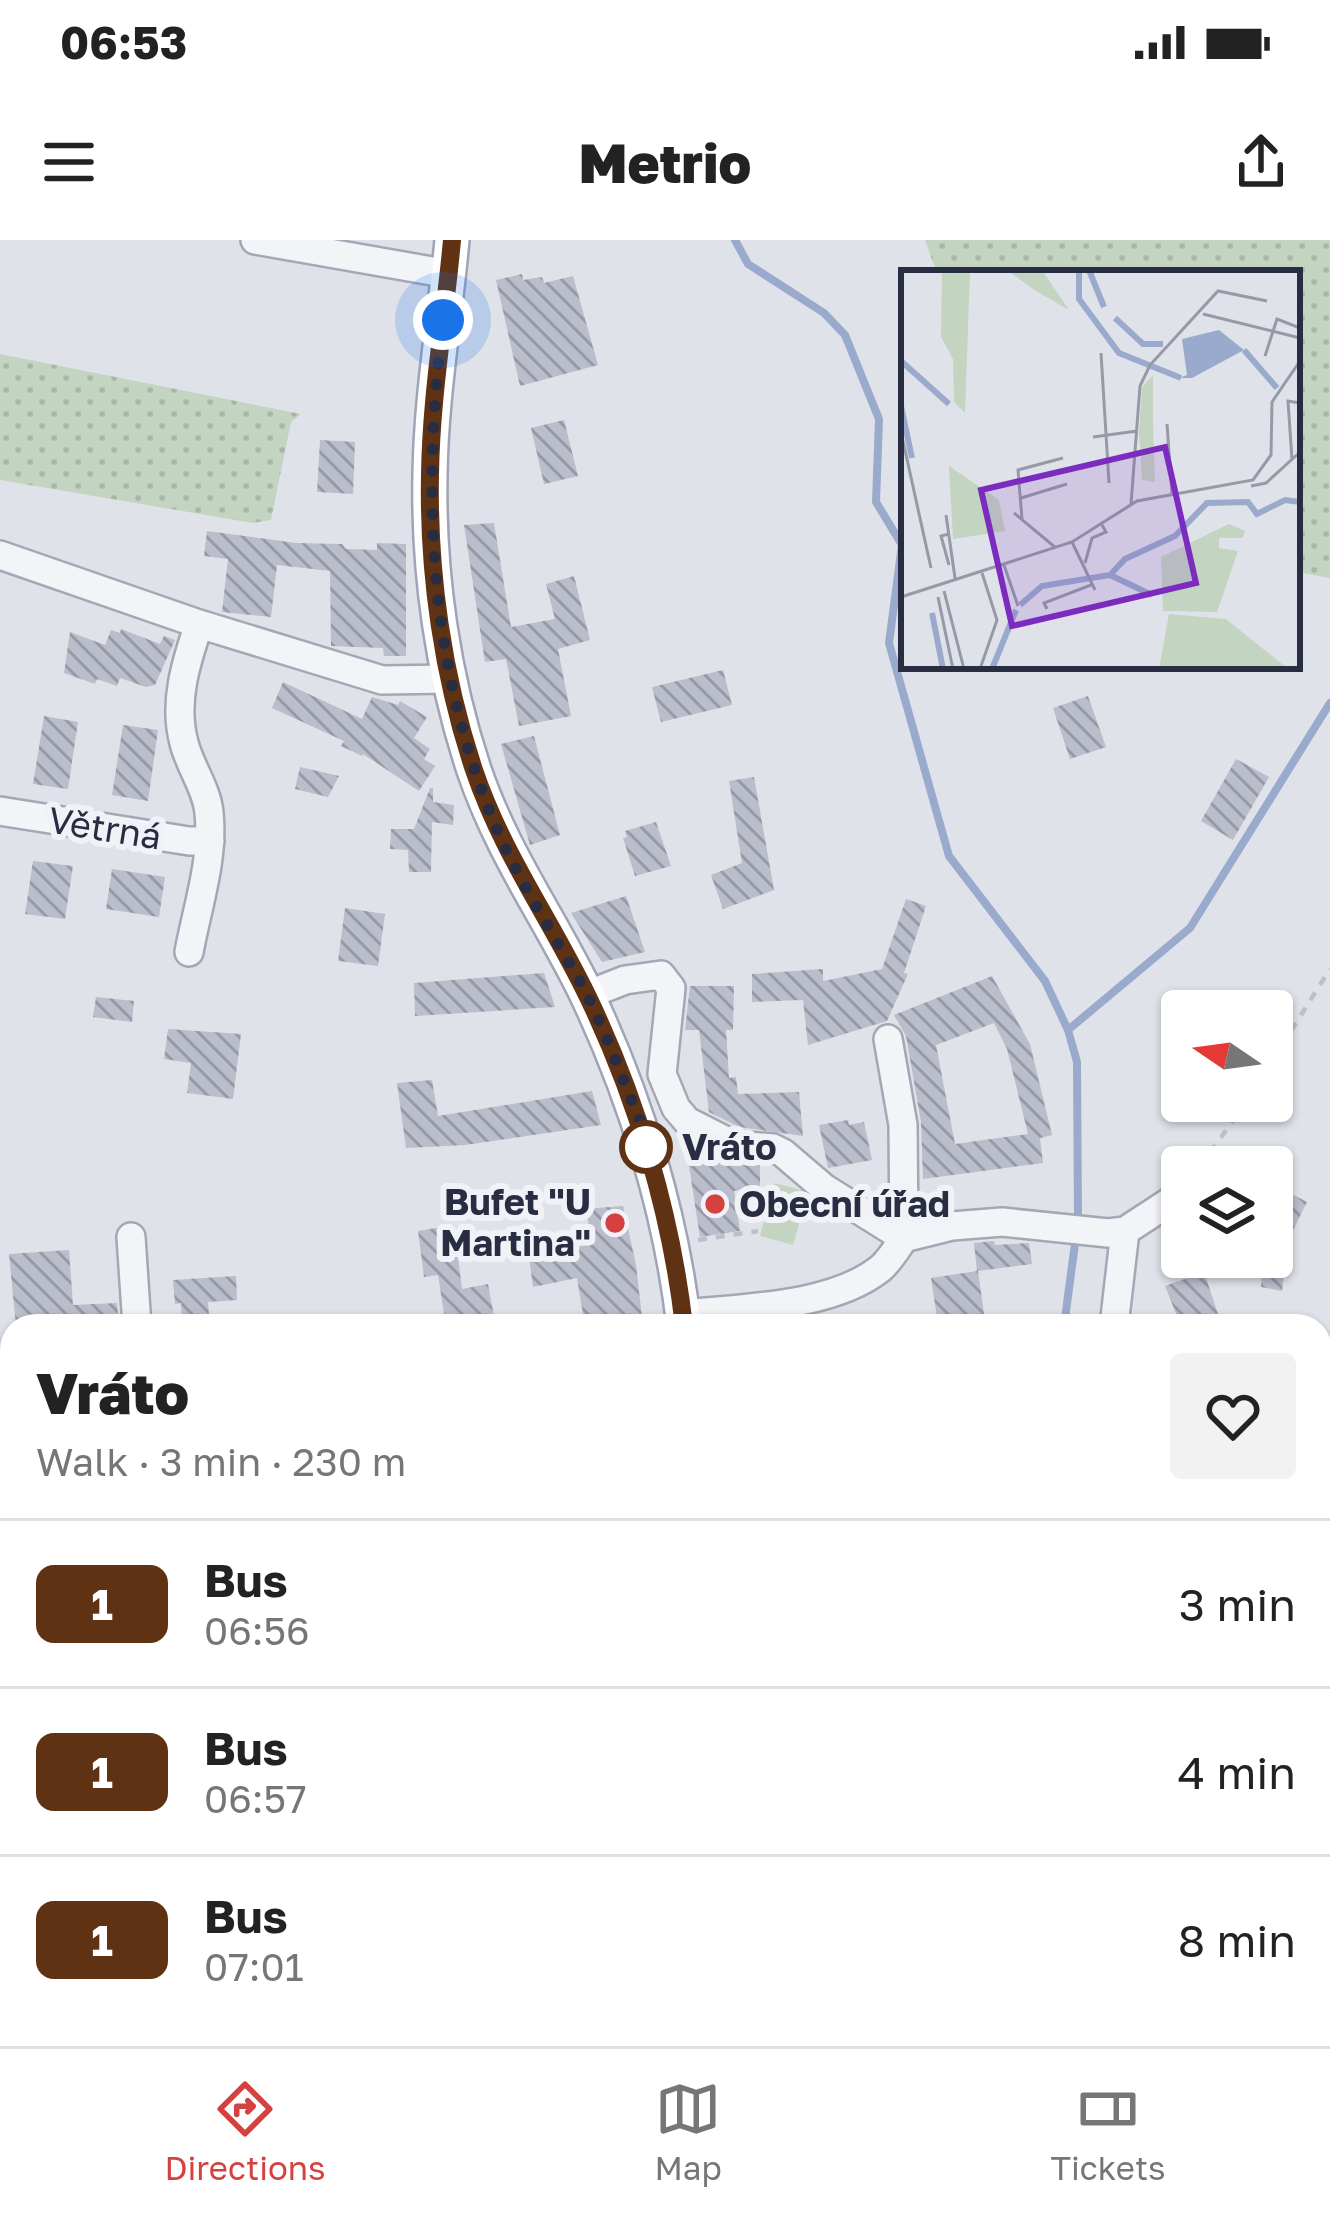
<!DOCTYPE html>
<meta charset="utf-8">
<style>
:root{--surface:#fff;--page:#f2f2f2;--text:#222;--muted:#767676;--line:#e0e0e0;--accent:#d5413f}
body{margin:0;font-family:"Golos Text",sans-serif;background:var(--page);color:var(--text);height:100vh;display:flex;flex-direction:column;font-size:45px;white-space:nowrap}
*{box-sizing:border-box;margin:0}
p{font-size:39px;color:var(--muted)}
.icon{flex:none;width:66px;height:66px;fill:none;stroke:currentColor;stroke-width:2;stroke-linecap:round;stroke-linejoin:round}
.map{position:relative;flex:1;overflow:hidden}
.sheet{position:absolute;left:0px;top:1074px;width:1332px;height:732px;display:flex;flex-direction:column;background:var(--surface);border-radius:36px 36px 0 0;box-shadow:0 3px 9px #0004}
.sheet>*{flex:none}
.badge{padding:0 24px;border-radius:18px;font-size:42px;line-height:78px}
.needle{width:78px;rotate:283deg}
.buttons{position:absolute;left:1161px;top:750px;display:grid;gap:24px}
.buttons a{display:grid;place-items:center;width:132px;height:132px;border-radius:12px;background:var(--surface);box-shadow:0 3px 9px #0004;font-size:60px}
.you{position:absolute;width:60px;height:60px;margin:-30px;border:9px solid #fff;border-radius:50%;background:#1a73e8;box-shadow:0 0 0 18px #1a73e833}
.map>.badge{position:absolute;translate:-50% -50%;box-shadow:0 0 0 6px #fff}
.round{display:grid;place-items:center;flex:none;width:126px;height:126px;border-radius:12px;background:var(--page)}
.overview{display:flex;align-items:center;justify-content:space-between;height:204px;padding:0 36px}
h1{font-size:57px;font-weight:800;line-height:90px}
ul{padding:0;list-style:none}
li{display:flex;align-items:center;gap:36px;height:168px;padding:0 36px;border-top:3px solid var(--line)}
li div{flex:1}
li b{display:block;font-size:45px}
li em{font-style:normal}
li .badge{min-width:132px;font-weight:700;text-align:center}
.status{display:flex;justify-content:space-between;align-items:center;height:84px;padding:0 60px;background:var(--surface);direction:ltr}
.status svg{height:33px;fill:currentColor}
header{display:flex;justify-content:space-between;align-items:center;height:156px;padding:0 36px;background:var(--surface);font-size:54px;font-weight:800}
.tabs{display:flex;justify-content:space-around;align-items:center;height:168px;border-top:3px solid var(--line);background:var(--surface);font-size:33px;color:var(--muted)}
.tabs a{display:grid;justify-items:center;gap:6px}
.tabs .selected{color:var(--accent)}
.map>svg:first-child{display:block}
</style>
<div class="status"><b>06:53</b><svg viewBox="0 0 49 12"><path d="M0 12V9h3v3zM5 12V6h3v6zM10 12V3h3v9zM15 12V0h3v12zM26 1h20v11H26zM47 4h2v5h-2z"/></svg></div>
<header><svg class="icon" aria-label="menu" viewBox="0 0 24 24"><path d="M4 6h16M4 12h16M4 18h16"/></svg>Metrio<svg class="icon" aria-label="share" viewBox="0 0 24 24"><path d="M12 15V3M7 8l5-5 5 5M5 13v7h14v-7"/></svg></header>
<div class="map">
<svg width="1330" height="1806" viewBox="0 0 1330 1806">
<defs>
<pattern id="grass-dots" width="8" height="8" patternUnits="userSpaceOnUse" patternTransform="scale(3)"><rect width="8" height="8" fill="#c3d4c1"/><path d="M2 2h.1M6 6h.1" fill="none" stroke="#a8b6a7" stroke-width="1.8" stroke-linecap="round"/></pattern>
<pattern id="building-back-hatch" width="6" height="6" patternUnits="userSpaceOnUse" patternTransform="scale(3)"><rect width="6" height="6" fill="#babdca"/><path d="M-1 5l2 2M0 0l6 6M5-1l2 2" fill="none" stroke="#979aa6"/></pattern>
</defs>
<rect width="100%" height="100%" fill="#e0e2ea"/>
<path fill="url(#grass-dots)" d="M925,0H1330V338L1297,332V33H937Z
M0,114L301,174L291,182L271,280L253,283L0,240Z
M17,1794H437V1806H13Z"/>
<path fill="#c3d4c1" d="M775,943L808,952L793,1005L760,996Z"/>
<g fill="none" stroke-linecap="round" stroke-linejoin="round">
<path stroke="#9ac" stroke-width="8" d="M735,0L748,24L824,73L845,95L879,179L876,262L902,305L889,403L949,616L1045,741L1068,790L1077,822L1078,981
M1068,790L1190,688L1330,463
M1064,1086L1076,996
M1248,1794L1266,1806"/>
</g>
<path fill="url(#building-back-hatch)" fill-rule="evenodd" d="M522,34L523,40L542,37L544,43L573,36L598,125L520,146L496,40Z
M564,180L578,236L544,244L531,188Z
M320,200L355,202L353,254L317,252Z
M494,283L511,387L555,379L546,344L574,336L590,400L558,409L571,476L519,486L506,419L485,422L464,285Z
M207,291L296,303L342,304L346,309L377,310V303L406,304V416H384L383,408L331,406L330,331L277,325L271,377L222,372L228,319L204,316Z
M121,389L160,404L164,396L175,400L155,445L146,447L120,438L117,446L97,439L95,444L64,433L70,392L105,405L111,390L120,393Z
M723,430L732,465L661,482L652,447Z
M283,442L362,479L372,457L398,465L400,461L427,477L414,498L430,509L424,519L435,526L419,551L363,514L362,516L341,506L344,501L272,468Z
M1088,456L1106,507L1070,519L1053,468Z
M44,476L78,482L68,549L33,544Z
M123,485L158,490L148,561L112,555Z
M534,496L560,595L530,605L501,504Z
M1236,519L1269,537L1233,600L1201,581Z
M300,527L339,536L328,557L295,549Z
M754,537L774,650L723,669L711,635L742,623L729,541Z
M430,548H433V562L454,565L453,585L432,582L431,632H409L408,610L390,609L391,589H414Z
M656,582L671,626L635,636L623,598L627,597L625,591Z
M33,621L73,626L65,679L25,674Z
M112,629L165,637L159,677L106,669Z
M626,656L645,712L602,722L571,673Z
M906,659L926,666L904,733L908,734L887,781L808,805L803,760L752,762V734L823,729V741L882,729Z
M345,668L385,674L378,726L338,721Z
M544,733L555,767L415,776L414,743Z
M992,736L1030,804L1052,895L1040,898L1043,923L923,939L921,882L906,796L894,775ZM994,783L1007,809L1028,894L955,904L936,805Z
M690,746H734L733,790H726L729,838L736,837L738,854L799,852L803,896L739,887L709,872L699,790H685Z
M96,757L134,761L132,782L93,777Z
M168,789L241,794L233,859L187,853L191,823L164,819Z
M432,840L438,876L592,851L601,885L465,905L406,908L397,843Z
M848,880L849,885L864,882L872,920L828,928L819,885Z
M685,900L727,921L760,925V946L734,951L740,991L700,997Z
M1272,944L1307,962L1276,1024L1285,1025L1282,1051L1261,1047L1263,1022L1272,1024Z
M623,966L636,1025L643,1086H585L577,1038L533,1047L529,1017L594,1003L585,969Z
M454,985L462,1049L488,1044L495,1082L446,1086L438,1035L424,1037L418,991Z
M994,1001L995,1005L1029,1003L1032,1024L978,1031L985,1081L952,1086L938,1084L931,1038L977,1031L974,1003Z
M69,1010L73,1065L117,1063L119,1086H16L9,1014Z
M1204,1032L1222,1086H1181L1165,1046Z
M236,1036L237,1060L208,1062L210,1086H182L181,1063L175,1064L173,1040Z"/>
<g fill="none" stroke-linecap="round" stroke-linejoin="round">
<defs>
<path id="minor" d="M255,0L449,34
M0,315L199,384L382,440L450,439
M0,571L189,601H210
M189,712C197,668 214,619 209,573C207,549 190,527 184,503C173,463 186,422 199,384
M587,755L625,740L661,735L671,748L662,834L676,868L687,881L734,905L773,908L783,913L824,948L904,998
M888,799L903,885L904,998
M131,997L137,1086
M683,1074C743,1068 833,1067 881,1028C890,1020 897,1008 904,998L952,986L1002,982L1108,993L1125,991L1177,957
M1114,1086L1125,991
M0,1430L12,1431"/>
<path id="major" d="M452,0C445,78 431,156 430,235C428,333 443,437 474,530C503,615 550,678 588,757C636,859 671,973 684,1086
M756,1794L758,1806"/>
</defs>
<use href="#minor" stroke="#a5a8b4" stroke-width="32"/>
<use href="#major" stroke="#9fa4b6" stroke-width="38"/>
<path stroke="#bec0c9" stroke-width="4.5" stroke-dasharray="9 9" stroke-linecap="butt" d="M1272,821L1330,729
M1200,927L1247,861
M698,1000L758,991
M1320,1182L1330,1187
M1320,1445L1330,1456"/>
<use href="#minor" stroke="#f3f4f8" stroke-width="27"/>
<use href="#major" stroke="#fff" stroke-width="33"/>
</g>
<g fill="none" stroke-linecap="round" stroke-linejoin="round">
<defs>
<path id="line" d="M452,0C445,78 431,156 430,235C428,333 443,437 474,530C503,615 550,678 588,757C637,859 671,973 684,1086"/>
</defs>
<use href="#line" stroke="#fff" stroke-width="27"/>
<use href="#line" stroke="#603214" stroke-width="18"/>
<path stroke="#282d42" stroke-width="12" stroke-dasharray="0 21.6" d="M443,80C422,250 428,422 494,582C518,642 555,695 585,751C607,794 623,841 642,886L646,907"/>
</g>
<circle fill="#fff" stroke="#603214" stroke-width="6" cx="646" cy="907" r="24"/>
<g fill="#d5413f" stroke="#f0f2f7" stroke-width="4.5">
<circle cx="715" cy="964" r="12"/>
<circle cx="615" cy="983" r="12"/>
</g>
<g text-anchor="middle" stroke-width="12" stroke-linejoin="round" paint-order="stroke">
<g font-size="36" fill="#282d42" stroke="#f0f2f7">
<text transform="translate(105 588) rotate(9)" y="13">Větrná</text>
</g>
<g font-size="36" font-weight="bold" fill="#282d42" stroke="#f0f2f7" text-anchor="start">
<text x="682" y="920">Vráto</text>
</g>
<g font-size="36" font-weight="bold" fill="#282d42" stroke="#f0f2f7" text-anchor="end">
<text x="591" y="975">Bufet "U<tspan x="591" dy="41">Martina"</tspan></text>
<text x="739" y="977" text-anchor="start">Obecní úřad</text>
</g>
</g>
<g transform="translate(901 30)">
<rect width="399" height="399" fill="#e0e2ea"/>
<path d="M41,0H69L64,143L53,132L52,89L40,67ZM106,0H141L168,40L135,21ZM252,105V154L254,212L241,210L238,163L241,117ZM48,196L98,230L104,261L52,269ZM328,254L344,261L342,268H318V278L337,281L316,342L262,341L260,287ZM268,344L325,349L386,398L258,399Z" fill="#c3d4c1"/>
<path d="M318,60L343,80L291,108H278L286,105L281,69Z" fill="#9ac"/>
<path fill="none" stroke="#9ac" stroke-width="6" d="M178,0V29L218,83L280,108M188,0L203,37M214,48L242,74H262M343,80L376,118M0,91L48,134M0,136L11,188M209,305L251,325M119,335L141,316L209,305L224,289L274,266L306,233L347,232L356,244L384,230L399,232M31,343L42,399M91,399L115,340"/>
<path fill="none" stroke="#969aa7" stroke-width="3" d="M302,44L399,68M200,83L208,213M364,86L376,49L399,58M266,154L271,224M0,162L30,298M192,167L236,161M391,190L387,131L399,133M350,216L365,213L399,182M120,228L166,214M230,234L239,116L249,95L317,21L366,31M113,243L155,278M45,245L54,308M121,249L117,200L162,188M48,264L40,266L48,295M171,272L194,320M184,293L191,268L205,262L201,255M103,295L117,336M43,321L63,399M0,327L171,272L236,231L352,210L370,185L371,132L399,91M37,327L52,399M146,339L143,333L190,315M79,399L96,350L81,303"/>
<path fill="#7b2cbf" fill-opacity="0.15" stroke="#7b2cbf" stroke-width="6" d="M264,177L295,313L111,356L80,220Z"/>
<rect width="399" height="399" fill="none" stroke="#282d42" stroke-width="6"/>
</g>
</svg>
<div class="buttons">
<a><svg class="needle" viewBox="-14 -14 28 28"><path d="M0-13l5 13h-10z" fill="#e53935"/><path d="M0 13l5-13h-10z" fill="#767676"/></svg></a>
<a><svg class="icon" aria-label="layers" viewBox="0 0 24 24"><path d="M12 4l9 5-9 5-9-5zM3 14l9 5 9-5"/></svg></a>
</div>
<div class="you" style="left:443px;top:80px"></div>
<section class="sheet">
<div class="overview"><div><h1>Vráto</h1><p>Walk · 3 min · 230 m</p></div><a class="round"><svg class="icon" aria-label="heart" viewBox="0 0 24 24"><path d="M12 20l-8-8c-3-5 5-10 8-4 3-6 11-1 8 4z"/></svg></a></div>
<ul>
<li><span class="badge" style="background:#603214;color:#fff">1</span><div><b>Bus</b><p>06:56</p></div><em>3 min</em></li>
<li><span class="badge" style="background:#603214;color:#fff">1</span><div><b>Bus</b><p>06:57</p></div><em>4 min</em></li>
<li><span class="badge" style="background:#603214;color:#fff">1</span><div><b>Bus</b><p>07:01</p></div><em>8 min</em></li>
</ul>
</section>
</div>
<nav class="tabs">
<a class="selected"><svg class="icon" aria-label="directions" viewBox="0 0 24 24"><path d="M12 3l9 9-9 9-9-9zM9 14v-3h6M13 9l2 2-2 2"/></svg>Directions</a>
<a><svg class="icon" aria-label="map" viewBox="0 0 24 24"><path d="M3 6l6-2 6 2 6-2v14l-6 2-6-2-6 2zM9 4v14M15 6v14"/></svg>Map</a>
<a><svg class="icon" aria-label="tickets" viewBox="0 0 24 24"><path d="M3 7h18v10H3zM15 7v10"/></svg>Tickets</a>
</nav>
